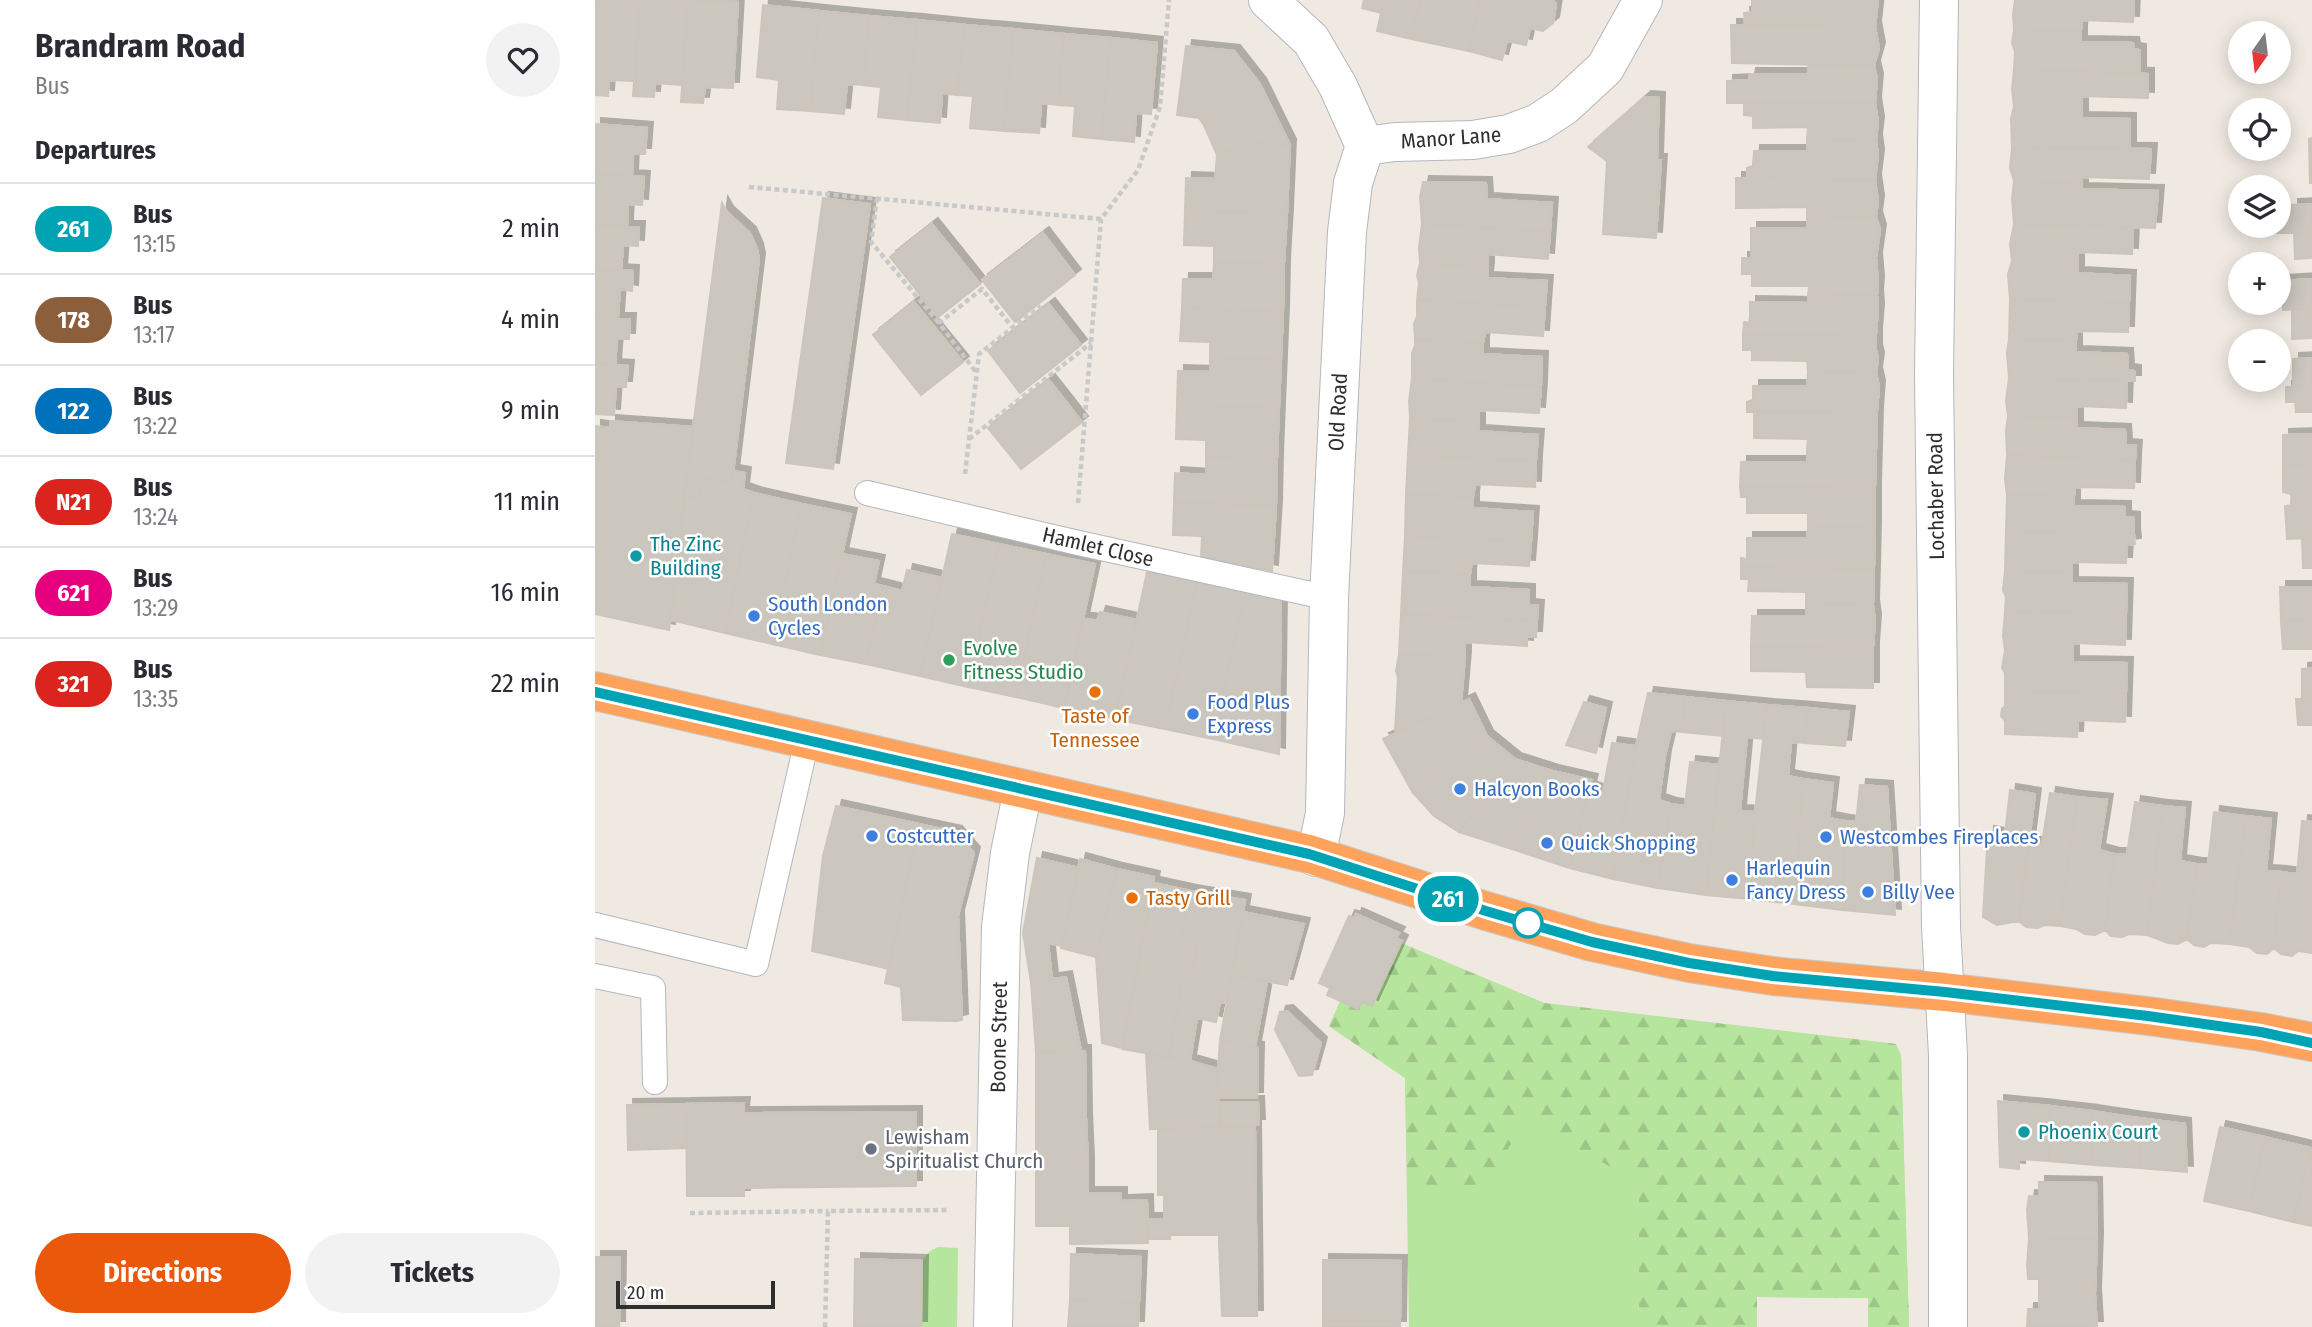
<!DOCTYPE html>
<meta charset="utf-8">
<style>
:root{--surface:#fff;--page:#f2f2f3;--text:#2b2b33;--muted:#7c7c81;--line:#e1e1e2;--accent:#ea580c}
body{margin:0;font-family:"Fira Sans Condensed",sans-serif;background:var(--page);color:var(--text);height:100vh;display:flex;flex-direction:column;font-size:26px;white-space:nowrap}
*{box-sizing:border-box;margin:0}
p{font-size:23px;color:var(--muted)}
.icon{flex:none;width:38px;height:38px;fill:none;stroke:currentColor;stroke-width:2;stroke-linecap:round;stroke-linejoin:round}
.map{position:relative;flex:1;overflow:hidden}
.panel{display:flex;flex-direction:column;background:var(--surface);width:595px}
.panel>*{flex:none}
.badge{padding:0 14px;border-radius:23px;font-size:24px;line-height:46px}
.needle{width:46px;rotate:194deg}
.tools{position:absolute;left:1633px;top:21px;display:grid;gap:14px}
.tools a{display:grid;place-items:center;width:63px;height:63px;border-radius:50%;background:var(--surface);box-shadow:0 4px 18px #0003;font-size:35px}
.scale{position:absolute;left:21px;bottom:18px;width:159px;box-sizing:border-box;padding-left:7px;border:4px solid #2e2e2e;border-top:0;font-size:19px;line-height:24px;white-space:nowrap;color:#2e2e2e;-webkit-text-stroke:5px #fff;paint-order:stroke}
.map>.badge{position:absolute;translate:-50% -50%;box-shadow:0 0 0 4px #fff}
h2{padding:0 35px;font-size:26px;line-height:63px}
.round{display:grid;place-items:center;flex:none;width:74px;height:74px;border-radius:37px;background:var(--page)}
.overview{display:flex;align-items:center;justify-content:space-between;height:119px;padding:0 35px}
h1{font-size:33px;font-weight:700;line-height:52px}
.cta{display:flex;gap:14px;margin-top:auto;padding:14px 35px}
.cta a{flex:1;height:80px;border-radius:42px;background:var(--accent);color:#fff;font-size:28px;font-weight:700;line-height:80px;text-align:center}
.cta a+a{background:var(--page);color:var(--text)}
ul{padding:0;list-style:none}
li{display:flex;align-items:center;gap:21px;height:91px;padding:0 35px;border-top:2px solid var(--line)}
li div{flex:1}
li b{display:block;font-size:26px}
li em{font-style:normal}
li .badge{min-width:77px;font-weight:700;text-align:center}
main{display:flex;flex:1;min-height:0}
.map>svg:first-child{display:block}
</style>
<main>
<section class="panel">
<div class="overview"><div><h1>Brandram Road</h1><p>Bus</p></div><a class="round"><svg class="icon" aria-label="heart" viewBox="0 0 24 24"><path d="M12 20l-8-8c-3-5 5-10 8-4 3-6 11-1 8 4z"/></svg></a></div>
<h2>Departures</h2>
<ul>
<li><span class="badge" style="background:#00a3b4;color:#fff">261</span><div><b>Bus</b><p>13:15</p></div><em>2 min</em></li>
<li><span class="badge" style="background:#8b5e3c;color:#fff">178</span><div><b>Bus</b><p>13:17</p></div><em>4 min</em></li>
<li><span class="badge" style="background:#0072bc;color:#fff">122</span><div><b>Bus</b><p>13:22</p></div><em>9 min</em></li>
<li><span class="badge" style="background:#dc241f;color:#fff">N21</span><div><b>Bus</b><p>13:24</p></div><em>11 min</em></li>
<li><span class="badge" style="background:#e6007e;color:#fff">621</span><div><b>Bus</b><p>13:29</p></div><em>16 min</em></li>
<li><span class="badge" style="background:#dc241f;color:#fff">321</span><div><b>Bus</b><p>13:35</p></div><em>22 min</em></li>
</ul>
<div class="cta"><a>Directions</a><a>Tickets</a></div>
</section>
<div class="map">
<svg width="1717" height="1327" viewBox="0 0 1717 1327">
<defs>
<pattern id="forest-firs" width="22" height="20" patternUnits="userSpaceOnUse" patternTransform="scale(1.75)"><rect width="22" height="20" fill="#b6e59e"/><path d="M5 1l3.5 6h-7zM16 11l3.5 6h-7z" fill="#9dc588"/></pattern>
<filter id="shadow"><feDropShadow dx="6" dy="-6" stdDeviation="0" flood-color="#0004"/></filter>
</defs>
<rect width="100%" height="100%" fill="#efe9e1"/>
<path fill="#b6e59e" d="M806,943L949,1003L1301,1044L1306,1055L1314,1327H1273V1298L1162,1297V1327H814L810,1078L734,1026L767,1002L778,1006Z
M343,1247L363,1248L362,1327H326L327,1261L335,1251Z"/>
<path fill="url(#forest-firs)" d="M806,943L949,1003L1301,1044L1306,1055L1314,1326L1273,1324V1298L1162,1297V1327H1088L1044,1323V1182L930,1121L884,1197L812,1182L810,1078L734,1026L745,1001L767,1002L778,1006Z"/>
<path fill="#cbc7bf" stroke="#cbc5ba" stroke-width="2" filter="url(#shadow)" d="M0,0H45L40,81L14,80L13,96L0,95Z
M45,0H93L87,85L60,83L59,97L38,96Z
M93,0L143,2L138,88L110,87L108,103L86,102Z
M769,0H825L816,39L782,31L786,13L767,8Z
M825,0H885L874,51L816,39Z
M885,0H958L961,4L958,23L948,31L935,28L931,45L912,41L907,60L874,51Z
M1157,0H1283L1280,27L1150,24L1149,13L1157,12Z
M1420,0H1539L1538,22L1487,20L1486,31L1419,30L1418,14Z
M168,5L224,11L215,111L182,109L184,80L162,77Z
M224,11L274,16L268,85L252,84L249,114L215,111Z
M274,16L322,20L312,120L283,117L286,87L268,85Z
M322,20L370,25L362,95L347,93L345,123L312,120Z
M370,25L418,29L409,131L375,128L378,96L362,95Z
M1136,25L1280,27L1284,48L1279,66L1137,63Z
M418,29L469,34L463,105L446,103L444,133L409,131Z
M1419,30L1486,31V42L1538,43L1539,49L1545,50V74L1419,69L1420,51L1417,43Z
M469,34L516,38L506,139L478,136L480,106L463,105Z
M516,38L562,43L556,114L541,113L539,142L506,139Z
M591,46L639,51L665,84L609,125L604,118L582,115Z
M1213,65L1279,66L1282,79L1280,103H1132V81L1154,80L1155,74H1213Z
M1419,69L1553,74V98L1487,96V107L1419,106L1417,90Z
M665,84L695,145L658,143L622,155L609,125Z
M1050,97L1064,98L1062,160H1066L1061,238L1008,234L1012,161L993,147Z
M1149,103H1280L1283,122L1281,140L1212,139L1213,127L1158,128V116L1149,115Z
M1419,106L1487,107V118L1535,119V149L1417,148L1416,119Z
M0,124L52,128L50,154H38L37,176L0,174Z
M1717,138V183H1715L1714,139Z
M1212,139L1281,140L1283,155L1280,180L1152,178V168L1158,166L1159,151H1212Z
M658,143L695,145L692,214L590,210L591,178L620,179L622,155Z
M1417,148L1556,149L1554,179L1487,177V184L1419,181L1415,168Z
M0,174L49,177L47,205L33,204L32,226L0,225Z
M1141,178L1280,180L1283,201L1281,217L1212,216V207L1141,208Z
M1419,181L1487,184V189L1563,191L1560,228L1419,224L1417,198Z
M828,182L891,183L892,199L957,203L955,232L827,224L825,197Z
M228,198L275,204L238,469L191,463Z
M127,203L132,212L155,233L162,249L164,259L137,482L107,478L105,498L89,497Z
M1717,204V233H1675V226H1684V216L1697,215V205Z
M590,210L692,214L689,264L619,263V246L589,245Z
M1212,216L1281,217L1285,230L1281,258H1156V228H1212Z
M337,224L385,284L343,317L295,257Z
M827,224L955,232L953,259L893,254V268L825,263L824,247Z
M1419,224L1538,228L1537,254L1483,252V262L1417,261L1415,244Z
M0,225L44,227L43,246L28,245L26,271L0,269Z
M448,233L480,275L420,322L387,280Z
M1699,233H1717V258L1700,259Z
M1147,258H1281L1283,282L1282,295L1213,296L1214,286H1157V274H1147Z
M1417,261L1483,262V273L1535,276L1534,303L1415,299L1413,274Z
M619,263L689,264L688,312L587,308L588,279H618Z
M825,263L893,268L892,278L952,281L950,307L822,300L824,283L822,276Z
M0,269L38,271L37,291L25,289L23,318L0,317Z
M1717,279V309L1688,310V302L1684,301V281Z
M1282,295L1283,310L1281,334L1148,335L1149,322L1155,323V302L1213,303V296Z
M1415,299L1534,303L1533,332L1482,331L1481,341L1414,339Z
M822,300L950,307L948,336L890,332L888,343L820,340L819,324L822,316Z
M319,302L368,362L326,395L278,335Z
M454,304L486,345L425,393L393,351Z
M587,308L688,312L686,360L615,357V342L585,341Z
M1697,309H1717V338L1697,339Z
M0,317L35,319L34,339H22L20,366L0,364Z
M1281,334V350L1283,358L1281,373L1213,372L1212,361L1157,360V350H1148V335Z
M1414,339L1481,341V352L1532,354L1533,370L1540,371V381L1414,378L1412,353Z
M820,340L888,343V354L947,357L946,387L817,378V353L820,346Z
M615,357L686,360L684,408L582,405L583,371L615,372Z
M1717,358V386L1698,387V359Z
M0,364L33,366L31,387H21L19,415L0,414Z
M1213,372L1281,373L1284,386L1282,412H1152V402L1158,400V386H1212Z
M817,378L946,387L944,413L884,410V422L815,418L814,401Z
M1414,378L1532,381L1531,408L1482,406V418L1413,416L1411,401Z
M454,380L487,422L426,469L393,428Z
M1717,386V412H1701L1700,402H1691V387Z
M582,405L684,408L682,459L611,457V440L581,439Z
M1159,411L1282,412L1281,451L1212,450L1213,439L1159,438Z
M1413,416L1482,418V428L1530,430L1531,445L1541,446L1540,460L1412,455L1411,430Z
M815,418L884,422V431L943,435L941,461L813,455Z
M15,421L98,427L74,630L0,614V426L15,428Z
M1717,434V465L1688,466V435Z
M1212,450L1281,451L1280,488L1145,487L1146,462H1212Z
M813,455L941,461L940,487L880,484L878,497L811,494Z
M1412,455L1540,460L1539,488L1480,487L1479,496L1412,495L1410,479Z
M611,457L682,459L681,506L579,502L580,473L611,475Z
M1717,465V503L1697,504L1696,494L1688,492V466Z
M138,471L150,473L148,489L159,493L130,633L76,620L89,497L105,498L107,478L137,482Z
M1145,487L1280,488V528L1213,526V513H1152V497H1146Z
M159,493L207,504L177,644L130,633Z
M811,494L878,497V508L938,512L936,542L810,536Z
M1412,495L1479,496V506L1530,507V517L1539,518V534L1411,532Z
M579,502L681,506L677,571L606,557L607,536L578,535Z
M1717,503V538L1692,539L1690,506Z
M207,504L256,514L225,655L177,644Z
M1213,526L1280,528L1279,569L1146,567V558L1152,559V538H1212Z
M1411,532L1539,534L1540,544L1532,545L1531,563L1477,562V572L1410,571Z
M357,534L404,544L373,687L325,676Z
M810,536L936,542L934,566L877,563L875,574L808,571Z
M1707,538H1717V568H1708Z
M404,544L451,554L421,697L373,687Z
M247,554L284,561L279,584L288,586L271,664L225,655Z
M451,554L500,564L469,708L421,697Z
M1146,567L1279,569L1278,605L1211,604V592L1153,591L1154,579H1146Z
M553,568L603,578L570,729L520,719Z
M312,570L347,578L325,676L271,664L288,586L307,591Z
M808,571L875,574V587L934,590V605L943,606L942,621L806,614Z
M1410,571L1477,572V583L1532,584L1531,614L1410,611L1411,597L1408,590Z
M603,578L651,589L618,739L570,729Z
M1685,587H1717V620L1686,621Z
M651,589L686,597L684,754L618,739Z
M1211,604L1278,605L1280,620L1278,648L1156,647L1157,616H1211Z
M1410,611L1531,614L1530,645L1478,643V651L1410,650L1408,636Z
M505,612L542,620L520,719L469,708L489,618L502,621Z
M806,614L942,621L941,637H932V646L870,642V657L804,654Z
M1717,620V649H1688L1686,621Z
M1156,647L1278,648V688L1212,687L1211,672L1156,671Z
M1410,650L1478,651V662L1532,663L1531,693L1410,692V673L1407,668Z
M804,654L870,657L866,703L800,733L803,678L801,671Z
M1717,668V699L1707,700V669Z
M1410,692L1531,693L1530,722L1483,720L1482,737L1410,734V721L1406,716L1407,709L1410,706Z
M1053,693L1090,697L1087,732L1076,731L1070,756L1064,800L1076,804L1063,888L1018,879L1041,746Z
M1090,697L1131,701L1128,736L1087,732Z
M874,699L892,736L818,793L788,739Z
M1701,699H1717V725H1703Z
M1131,701L1172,705L1168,739L1152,737L1145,811L1160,812L1154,899L1111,895Z
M989,702L1011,708L1001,753L971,745Z
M1172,705L1213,708L1210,743L1196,742L1193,776L1208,779L1200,904L1154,899L1160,812Z
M1213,708L1254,712L1250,746L1210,743Z
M892,736L920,759L864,832L839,816L818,793Z
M1017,743L1041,746L1018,879L974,868L994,787L1008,792Z
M920,759L958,771L917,849L864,832Z
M1095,762L1124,765L1111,895L1063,888L1076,804L1090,806Z
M958,771L997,780L974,868L917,849Z
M1208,779L1238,783L1234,818L1250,821L1248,910L1200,904Z
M1265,785L1292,787L1300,915L1248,910L1250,821L1261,822Z
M1415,790L1440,794L1424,921L1402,925L1388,917L1393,832L1410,835Z
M1455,793L1482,797L1465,926L1449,925L1443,928L1431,927L1424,921L1433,842L1447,844Z
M1482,797L1512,800L1504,850L1519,854L1510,930L1500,935L1490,934L1481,929L1465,926Z
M1540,802L1568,806L1552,935L1534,934L1527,937L1516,936L1510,930L1519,854H1532Z
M241,806L324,824L294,969L217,951L228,856Z
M1568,806L1590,808L1585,861L1602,864L1592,939L1583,944L1573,943L1552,935Z
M1619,812L1651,816L1634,944L1616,943L1609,947L1599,945L1592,939L1602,864H1613Z
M1651,816L1676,819L1671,871L1686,872L1679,948L1672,954L1662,953L1654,947L1634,944Z
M1707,821L1717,822V953L1703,951L1697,956L1686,954L1679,948L1686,872L1702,874Z
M324,824L361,832L379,853L363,916L367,1020L362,1021L308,1020L306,987L290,983Z
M442,858L484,868L467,946L453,943L457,979L436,982L428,933Z
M485,859L522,869L501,957L466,948Z
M522,869L559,877L527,1048L507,1043L501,957Z
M559,883L596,891L586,943L602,946L595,983L587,982L574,1057L527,1049Z
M596,891L650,900L632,1003L625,1002L621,1022L602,1018L595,1061L574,1057L587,982L595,983L602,946L586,943Z
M648,912L709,924L692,985L637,975Z
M761,914L804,933L801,938L807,941L777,1006L767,1002L763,1009L732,995L735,988L724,983L754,916L760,918Z
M637,975L672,981L660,1047L625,1040Z
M471,977L486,1051L466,1050L441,1053L436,982Z
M692,1011L726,1043L717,1075L704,1076L680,1030L685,1012Z
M625,1040L663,1048L662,1098H624L623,1069Z
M486,1051H490L491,1118H441V1053Z
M551,1054L595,1061L623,1069L624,1127L555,1129Z
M1403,1101L1455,1106L1454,1161L1424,1159V1169L1405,1167Z
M625,1102H663L664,1125H626Z
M149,1103L148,1113L321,1112V1186L149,1188V1196H92L91,1104Z
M91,1104L92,1148L33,1150L32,1105Z
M1455,1106L1497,1111L1498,1165L1454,1161Z
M1497,1111L1544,1118L1545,1168L1498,1165Z
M441,1118H491L493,1163H441Z
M1544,1118L1590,1124L1592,1172L1545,1168Z
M624,1127H660L662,1316H627L624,1242Z
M624,1127V1195H563V1129Z
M1625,1127L1670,1137L1654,1211L1609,1201Z
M1670,1137L1716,1148L1698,1222L1654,1211Z
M1716,1148H1717V1226L1698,1222Z
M441,1163H493V1193H526V1201L552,1200L553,1243L475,1244V1226H441Z
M1444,1182L1501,1183L1502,1239L1434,1238L1432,1210L1434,1196L1444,1197Z
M569,1195H624V1235H575V1239H552V1219H569Z
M1434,1238L1502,1239L1500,1294H1444V1279H1433L1432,1265Z
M476,1254L546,1257L544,1303L475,1300Z
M0,1257H25L24,1327H0Z
M260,1259L327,1261L326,1327H259Z
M728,1260L806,1261L805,1321L728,1320Z
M1444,1294H1500L1502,1327H1432L1433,1309H1444Z
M475,1300L544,1303L543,1327H473Z
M728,1320L805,1321V1327H728Z"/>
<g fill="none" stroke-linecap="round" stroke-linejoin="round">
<defs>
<path id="lane" d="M272,493L479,542L734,598
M0,925L161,964L212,740
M0,976L58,988L60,1082"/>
<path id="street" d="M673,0L716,40L743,86L770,146L758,183L752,232L734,598L730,813L721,857
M1344,0L1339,375L1346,926L1353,1055V1327
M770,146L800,142L878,140L914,134L943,123L969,106L1010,68L1048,0
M398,1327L406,927L415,853L428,790"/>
<path id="highway" d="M0,691L714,854L891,911L997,942L1094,963L1178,976L1350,992L1553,1016L1666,1032L1717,1042"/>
</defs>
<use href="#lane" stroke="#b4b7c1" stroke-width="26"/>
<use href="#street" stroke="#b4b7c1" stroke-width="40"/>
<use href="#highway" stroke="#c9c9c9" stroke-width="40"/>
<path stroke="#c9c9c9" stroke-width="4.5" stroke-dasharray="5 3.5" stroke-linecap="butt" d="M154,187L506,219
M282,198L276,242L344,323
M380,371L344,323L387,289L418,328
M374,439L496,343
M370,474L384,354L446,306
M483,503L506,219L543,170L565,107L574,0
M95,1213L233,1211
M230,1327L233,1211L355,1210"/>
<use href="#lane" stroke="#fff" stroke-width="24"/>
<use href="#street" stroke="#fff" stroke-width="38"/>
<use href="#highway" stroke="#ffa35c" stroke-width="38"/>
</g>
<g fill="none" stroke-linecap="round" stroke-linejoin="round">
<defs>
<path id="line" d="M0,692L714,854L891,911L997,942L1094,963L1178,976L1350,992L1553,1016L1666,1032L1717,1043"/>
</defs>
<use href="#line" stroke="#fff" stroke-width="16"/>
<use href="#line" stroke="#00a3b4" stroke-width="10"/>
</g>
<g fill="#0f9aa8" stroke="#fff" stroke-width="2.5">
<circle cx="41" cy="556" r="7"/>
<circle cx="1429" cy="1132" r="7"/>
</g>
<g fill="#3f7fe0" stroke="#fff" stroke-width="2.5">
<circle cx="159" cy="616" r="7"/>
<circle cx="598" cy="714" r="7"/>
<circle cx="865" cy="789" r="7"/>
<circle cx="277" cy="836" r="7"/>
<circle cx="1231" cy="837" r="7"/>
<circle cx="952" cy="843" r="7"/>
<circle cx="1137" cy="880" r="7"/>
<circle cx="1273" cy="892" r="7"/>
</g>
<circle fill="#2e9e5b" stroke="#fff" stroke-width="2.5" cx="354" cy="660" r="7"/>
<g fill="#e8710a" stroke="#fff" stroke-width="2.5">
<circle cx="500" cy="692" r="7"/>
<circle cx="537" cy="898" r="7"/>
</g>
<circle fill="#fff" stroke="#00a3b4" stroke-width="3.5" cx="933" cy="923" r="14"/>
<circle fill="#6b7280" stroke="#fff" stroke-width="2.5" cx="276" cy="1149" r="7"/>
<g text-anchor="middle" stroke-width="5" stroke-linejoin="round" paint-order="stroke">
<g font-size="21" fill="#2e2e2e" stroke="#fff">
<text transform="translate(856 138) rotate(-4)" y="7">Manor Lane</text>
<text transform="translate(743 412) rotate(-87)" y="7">Old Road</text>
<text transform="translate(1341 496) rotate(-91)" y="7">Lochaber Road</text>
<text transform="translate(503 547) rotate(13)" y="7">Hamlet Close</text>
<text transform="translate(404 1037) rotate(-89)" y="7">Boone Street</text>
</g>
<g font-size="21" fill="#0d838f" stroke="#fff" text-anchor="start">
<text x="55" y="551">The Zinc<tspan x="55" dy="24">Building</tspan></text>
<text x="1443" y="1139">Phoenix Court</text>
</g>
<g font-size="21" fill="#366cbe" stroke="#fff" text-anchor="start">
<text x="173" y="611">South London<tspan x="173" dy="24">Cycles</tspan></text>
<text x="612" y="709">Food Plus<tspan x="612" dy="24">Express</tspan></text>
<text x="879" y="796">Halcyon Books</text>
<text x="291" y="843">Costcutter</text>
<text x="1245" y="844">Westcombes Fireplaces</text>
<text x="966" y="850">Quick Shopping</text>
<text x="1151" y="875">Harlequin<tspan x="1151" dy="24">Fancy Dress</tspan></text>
<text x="1287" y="899">Billy Vee</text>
</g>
<g font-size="21" fill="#27864d" stroke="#fff" text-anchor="start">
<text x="368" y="655">Evolve<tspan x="368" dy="24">Fitness Studio</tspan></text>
</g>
<g font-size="21" fill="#c56008" stroke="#fff">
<text x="500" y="723">Taste of<tspan x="500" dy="24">Tennessee</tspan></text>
<text x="551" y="905" text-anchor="start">Tasty Grill</text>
</g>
<g font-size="21" fill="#5b616d" stroke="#fff" text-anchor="start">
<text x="290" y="1144">Lewisham<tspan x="290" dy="24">Spiritualist Church</tspan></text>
</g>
</g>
</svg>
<div class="tools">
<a><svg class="needle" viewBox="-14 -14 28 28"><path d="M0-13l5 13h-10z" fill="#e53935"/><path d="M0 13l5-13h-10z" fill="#7c7c81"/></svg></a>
<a><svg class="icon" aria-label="locate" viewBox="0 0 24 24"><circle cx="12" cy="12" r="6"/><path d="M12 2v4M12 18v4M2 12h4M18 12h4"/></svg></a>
<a><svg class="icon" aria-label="layers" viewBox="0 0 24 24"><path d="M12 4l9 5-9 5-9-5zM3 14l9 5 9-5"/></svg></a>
<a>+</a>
<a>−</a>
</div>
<div class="scale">20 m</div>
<b class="badge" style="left:853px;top:899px;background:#00a3b4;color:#fff">261</b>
</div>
</main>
